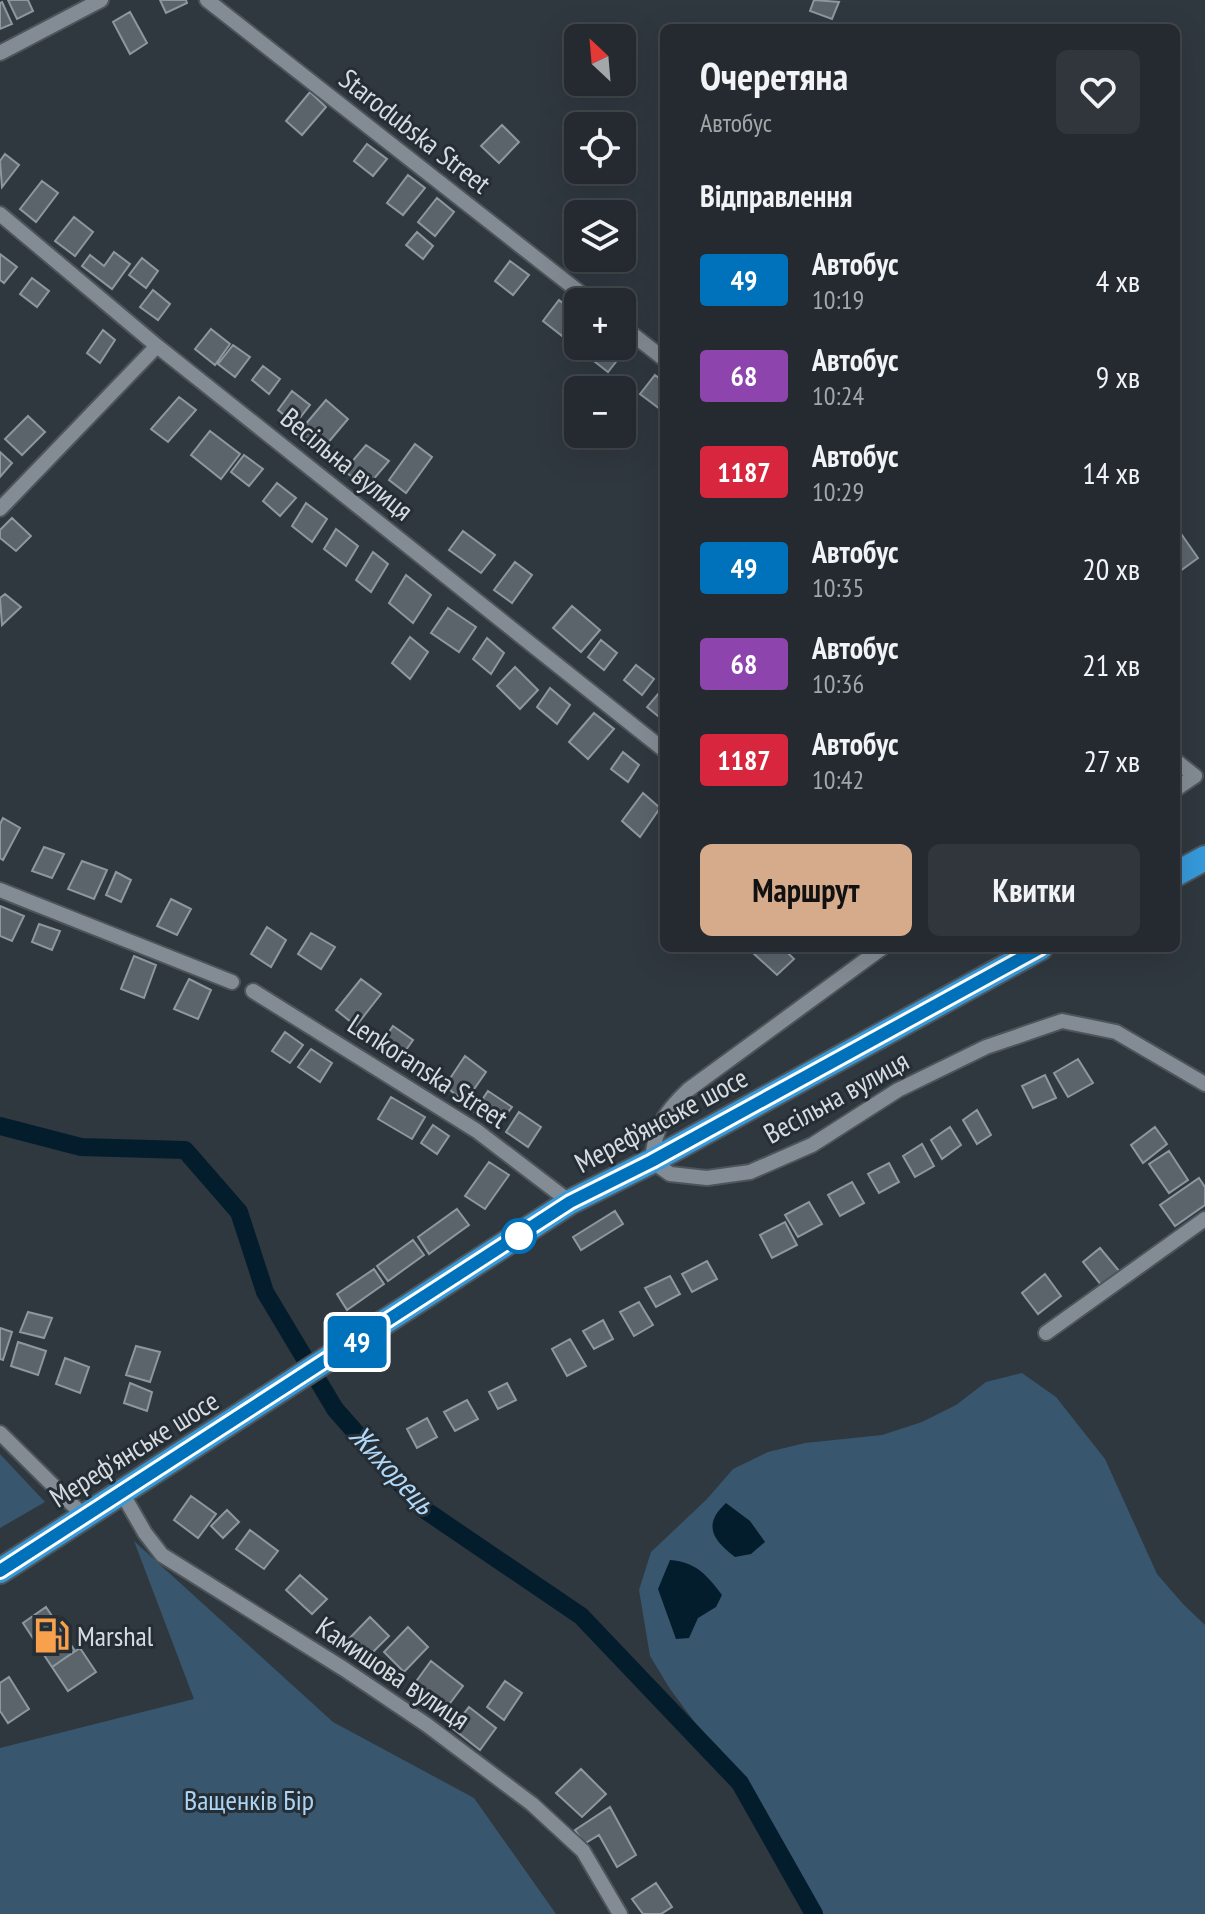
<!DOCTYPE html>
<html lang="uk">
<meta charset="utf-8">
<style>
:root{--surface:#242a2f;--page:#30363b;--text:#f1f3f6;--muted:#a3a7aa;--line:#41464b;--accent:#d6ab8b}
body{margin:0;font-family:"PT Sans Narrow",sans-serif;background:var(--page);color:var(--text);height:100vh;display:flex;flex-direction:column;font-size:30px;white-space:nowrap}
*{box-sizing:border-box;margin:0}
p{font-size:26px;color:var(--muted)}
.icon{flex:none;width:44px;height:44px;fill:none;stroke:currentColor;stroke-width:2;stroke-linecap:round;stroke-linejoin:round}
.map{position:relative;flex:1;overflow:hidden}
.sheet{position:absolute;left:660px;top:24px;width:520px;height:928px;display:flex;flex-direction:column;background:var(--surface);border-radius:12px;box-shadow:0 8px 32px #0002,0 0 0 2px var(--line)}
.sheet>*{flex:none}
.badge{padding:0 16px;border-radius:6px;font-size:28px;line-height:52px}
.needle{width:52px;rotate:334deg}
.tools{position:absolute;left:564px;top:24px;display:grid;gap:16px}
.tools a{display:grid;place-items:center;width:72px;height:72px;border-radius:12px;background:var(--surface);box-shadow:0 8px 32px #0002,0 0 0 2px var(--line);font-size:40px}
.map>.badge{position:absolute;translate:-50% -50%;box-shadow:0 0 0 4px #fff}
h2{padding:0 40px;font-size:30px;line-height:72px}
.round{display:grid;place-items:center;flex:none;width:84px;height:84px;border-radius:12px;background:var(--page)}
.overview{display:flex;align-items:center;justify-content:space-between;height:136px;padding:0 40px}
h1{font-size:38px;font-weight:700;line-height:60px}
.action{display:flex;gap:16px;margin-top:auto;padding:16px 40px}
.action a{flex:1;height:92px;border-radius:12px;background:var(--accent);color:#111;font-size:32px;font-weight:700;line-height:92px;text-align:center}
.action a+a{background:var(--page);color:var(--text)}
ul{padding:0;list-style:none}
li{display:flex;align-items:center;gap:24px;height:96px;padding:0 40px}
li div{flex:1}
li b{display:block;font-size:30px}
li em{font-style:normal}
li .badge{min-width:88px;font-weight:700;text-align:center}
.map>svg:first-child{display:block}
</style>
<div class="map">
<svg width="1205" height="1914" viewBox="0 0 1205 1914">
<rect width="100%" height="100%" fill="#30383f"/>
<path fill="#38566d" d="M1022,1373L1056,1397L1105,1459L1157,1574L1183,1604L1205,1625V1914H814L740,1783L670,1689L650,1656L639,1590L651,1552L707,1499L733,1469L768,1452L805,1443L882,1435L922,1422L956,1405L986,1382Z
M0,1454L45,1502L0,1528Z
M134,1541L333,1722L474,1798L556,1914H0V1748L194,1699Z"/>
<path fill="#041d2d" d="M726,1503L750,1521L765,1542L751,1554L735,1557C713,1540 702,1525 726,1503Z
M670,1560C696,1562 707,1575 722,1595L716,1607L698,1618L689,1638L676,1639L658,1589Z"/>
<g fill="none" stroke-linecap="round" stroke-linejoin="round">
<path stroke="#041d2d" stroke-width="18" d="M0,1126L81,1147L185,1150L239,1212L265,1292L335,1409L422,1508L581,1616L740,1783L814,1914"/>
</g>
<path fill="#5b646b" stroke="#8d979f" stroke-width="2" d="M8,0H28L33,11L17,19Z
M160,0H186L187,3L166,13Z
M814,0L839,2L832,19L810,11Z
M2,2L12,24L0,29V3Z
M130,12L147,43L130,54L113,22Z
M310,92L326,107L302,135L286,121Z
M502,125L519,142L499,163L481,146Z
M367,144L387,159L373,176L354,161Z
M5,154L19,165L2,187L0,161Z
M408,175L425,188L403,215L387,203Z
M42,181L58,193L36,222L20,209Z
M437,198L454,212L435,236L418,222Z
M74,217L93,232L75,256L55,241Z
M417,232L433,246L423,259L406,245Z
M114,252L130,264L112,289L82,266L90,255L104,266Z
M0,254L17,267L4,283L0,280Z
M142,258L158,271L146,288L129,275Z
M510,261L529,275L513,295L495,281Z
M32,278L49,291L37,307L20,294Z
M153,290L170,304L158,320L140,307Z
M559,300L578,315V323L566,339L543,321Z
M211,329L230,344L215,365L195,349Z
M103,330L115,340L100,363L87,353Z
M233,345L250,357L235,377L218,364Z
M591,346H622L626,349L608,372L585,354Z
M263,366L280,379L269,394L252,380Z
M655,375L664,382V412L640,394Z
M292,391L310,405L295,424L278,410Z
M179,397L196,410L168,442L151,429Z
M326,400L348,419L321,451L299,432Z
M28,416L45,432L22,455L5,439Z
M210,431L240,454L221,479L191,455Z
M415,444L432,457L406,493L389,480Z
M366,445L389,461L367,487L344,471Z
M0,452L12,463L0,477Z
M244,455L263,469L249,486L231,472Z
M277,483L296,498L280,516L263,501Z
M306,503L327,519L312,542L292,526Z
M12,518L31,536L16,551L0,538V530Z
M1177,528L1198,558L1176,574V529Z
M336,529L358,546L346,566L324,549Z
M463,531L495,555L481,573L449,550Z
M373,552L388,564L371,592L356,580Z
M515,562L532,575L512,603L494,590Z
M406,575L431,595L413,623L389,603Z
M5,594L21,607L2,625L0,598Z
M572,606L600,630L581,652L553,628Z
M448,608L476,627L459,652L431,633Z
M410,637L428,652L410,679L392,663Z
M487,638L504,653L491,674L473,659Z
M601,640L617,653L604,670L588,657Z
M636,665L654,679L642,695L624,680Z
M515,667L538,690L520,709L497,686Z
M664,687V721L647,707Z
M550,688L570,705L557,724L537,707Z
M594,713L614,729L588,759L569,742Z
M623,752L639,765L628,782L611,769Z
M643,793L660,808L640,837L622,821Z
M3,818L20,828L3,860L0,858V824Z
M44,847L64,854L52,878L32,871Z
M82,861L107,870L94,899L68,889Z
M116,872L131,880L121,902L106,895Z
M171,899L191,909L177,935L157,926Z
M0,906L24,916L12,941L0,936Z
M39,924L60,931L52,950L32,942Z
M267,927L286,940L271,967L251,954Z
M311,933L335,947L321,969L298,954Z
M757,948H783L794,959L777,975L752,952Z
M134,956L156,965L144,998L121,989Z
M189,979L211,990L198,1019L174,1009Z
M361,979L381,994L356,1026L336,1010Z
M393,1026L413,1040L399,1060L379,1047Z
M285,1032L303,1045L290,1063L272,1051Z
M311,1049L332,1063L320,1082L298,1067Z
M465,1056L486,1072L465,1102L445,1086Z
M1078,1059L1093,1083L1068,1097L1054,1073Z
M1045,1075L1056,1098L1033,1108L1022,1086Z
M488,1091L512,1107L497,1127L474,1112Z
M391,1097L425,1117L412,1139L378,1119Z
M977,1110L991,1135L977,1144L963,1120Z
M519,1112L541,1127L528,1147L506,1132Z
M433,1125L449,1136L437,1154L421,1143Z
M950,1127L961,1145L942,1159L931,1140Z
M1155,1127L1167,1144L1143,1163L1131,1145Z
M922,1144L934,1166L915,1177L903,1156Z
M1169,1151L1188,1180L1169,1193L1149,1164Z
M489,1162L509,1175L485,1209L465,1196Z
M889,1163L899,1182L879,1193L868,1174Z
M1199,1178L1205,1187V1205L1175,1226L1160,1205Z
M852,1182L864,1203L840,1216L828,1195Z
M809,1202L822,1224L798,1237L785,1215Z
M457,1209L469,1225L429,1254L418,1237Z
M615,1211L623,1224L581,1250L573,1237Z
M785,1222L797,1245L772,1258L760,1235Z
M413,1240L424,1255L388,1281L377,1266Z
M1100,1248L1120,1272L1102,1286L1083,1262Z
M707,1261L717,1279L692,1292L682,1274Z
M374,1269L384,1284L347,1310L337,1294Z
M1045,1274L1061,1296L1038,1314L1022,1293Z
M670,1276L680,1294L656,1307L645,1288Z
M639,1302L653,1325L634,1336L620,1312Z
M28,1312L52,1318L44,1338L20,1332Z
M603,1320L613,1339L594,1349L583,1331Z
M0,1328L12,1332L3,1360L0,1359Z
M570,1339L586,1366L567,1376L552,1349Z
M18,1342L46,1351L38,1375L11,1366Z
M136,1346L160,1352L150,1382L126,1375Z
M65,1358L89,1367L80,1393L56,1384Z
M130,1383L152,1392L147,1411L124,1403Z
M507,1383L516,1400L498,1409L489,1392Z
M467,1400L478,1419L455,1431L444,1412Z
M427,1418L437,1437L417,1448L407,1429Z
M191,1496L216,1514L198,1538L174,1520Z
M227,1510L239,1522L223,1538L211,1526Z
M250,1530L278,1551L264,1569L236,1549Z
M300,1575L327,1599L312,1614L286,1590Z
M46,1607L75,1651L52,1667L23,1623Z
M370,1617L389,1636L361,1664L342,1646Z
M408,1627L428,1647L404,1672L384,1652Z
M80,1648L96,1672L68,1691L52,1667Z
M431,1661L463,1686L444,1711L412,1687Z
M9,1677L29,1709L8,1723L0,1711V1683Z
M505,1681L522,1693L504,1720L487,1707Z
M469,1707L496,1728L480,1750L452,1728Z
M581,1769L606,1794L582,1817L556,1793Z
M610,1807L636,1855L617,1867L599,1835L584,1844L575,1830Z
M656,1883L672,1907L661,1914H643L632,1899Z"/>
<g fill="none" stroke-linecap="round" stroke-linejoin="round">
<defs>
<path id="minor" d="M207,0L592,302
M0,53L101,0
M0,214L157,346L664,750
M622,326L664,359
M0,509L157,346
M1176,761L1195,776L1176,789
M0,890L232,982
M882,948L688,1090C664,1113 655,1127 652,1161L670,1174L707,1178L750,1172L812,1145L898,1090L986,1047L1062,1021L1116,1032L1205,1084
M253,991L477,1131L570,1202
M1046,1333L1205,1219
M0,1433L83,1515
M122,1493L145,1533L162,1555L344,1669L427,1725L532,1804L583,1851L620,1914"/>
<path id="highway" d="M1176,874L1205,858
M0,1571L570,1202L652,1161L1040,948"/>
</defs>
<use href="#minor" stroke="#4d555a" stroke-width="18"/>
<use href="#highway" stroke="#4d555a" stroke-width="28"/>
<use href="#minor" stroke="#838c94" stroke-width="14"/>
<use href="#highway" stroke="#3699da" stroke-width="24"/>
</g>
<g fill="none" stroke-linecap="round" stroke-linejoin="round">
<defs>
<path id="line" d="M0,1571L570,1202L652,1161L1040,948"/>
</defs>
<use href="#line" stroke="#fff" stroke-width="18"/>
<use href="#line" stroke="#0072bc" stroke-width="12"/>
</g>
<defs>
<symbol id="fuel-bare" viewBox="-9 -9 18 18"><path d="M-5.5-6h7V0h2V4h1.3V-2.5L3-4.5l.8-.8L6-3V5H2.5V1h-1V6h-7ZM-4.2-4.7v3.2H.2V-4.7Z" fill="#f8a04b" stroke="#262e35" stroke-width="2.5" paint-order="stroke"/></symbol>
</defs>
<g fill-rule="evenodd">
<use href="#fuel-bare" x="26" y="1610" width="51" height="51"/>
</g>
<circle fill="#fff" stroke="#0072bc" stroke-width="4" cx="519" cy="1236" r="16"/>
<g text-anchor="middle" stroke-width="6" stroke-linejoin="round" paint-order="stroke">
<g font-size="28" fill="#d7dce0" stroke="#262e35">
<text transform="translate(415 131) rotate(38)" y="10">Starodubska Street</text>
<text transform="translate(347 464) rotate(39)" y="10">Весільна вулиця</text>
<text transform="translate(428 1071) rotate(33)" y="10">Lenkoranska Street</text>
<text transform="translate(836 1097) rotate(-29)" y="10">Весільна вулиця</text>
<text transform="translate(661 1120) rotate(-28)" y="10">Мереф’янське шосе</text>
<text transform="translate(134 1449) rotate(-32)" y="10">Мереф'янське шосе</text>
<text transform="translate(393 1673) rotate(34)" y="10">Камишова вулиця</text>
</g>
<g font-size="28" fill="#d7dce0" stroke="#262e35" text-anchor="start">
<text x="77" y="1646">Marshal</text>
</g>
<g font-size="28" fill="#abd4f4" stroke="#262e35">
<text x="249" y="1810">Ващенків Бір</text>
</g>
<g font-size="30" font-style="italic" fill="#afd8f9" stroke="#262e35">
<text transform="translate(392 1470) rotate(47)" y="10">Жихорець</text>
</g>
</g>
</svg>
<div class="tools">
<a><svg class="needle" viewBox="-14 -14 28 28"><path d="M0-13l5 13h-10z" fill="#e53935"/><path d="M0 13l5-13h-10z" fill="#a3a7aa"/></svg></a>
<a><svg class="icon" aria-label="locate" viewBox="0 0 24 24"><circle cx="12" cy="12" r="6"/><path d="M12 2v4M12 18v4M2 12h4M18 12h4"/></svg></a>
<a><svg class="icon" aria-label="layers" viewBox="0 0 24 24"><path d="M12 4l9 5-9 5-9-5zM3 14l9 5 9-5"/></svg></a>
<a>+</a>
<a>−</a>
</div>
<b class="badge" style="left:357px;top:1342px;background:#0072bc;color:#fff">49</b>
<section class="sheet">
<div class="overview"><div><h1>Очеретяна</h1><p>Автобус</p></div><a class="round"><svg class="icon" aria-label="heart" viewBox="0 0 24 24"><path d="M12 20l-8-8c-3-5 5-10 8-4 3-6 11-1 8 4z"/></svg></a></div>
<h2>Відправлення</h2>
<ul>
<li><span class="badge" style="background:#0072bc;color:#fff">49</span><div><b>Автобус</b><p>10:19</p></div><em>4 хв</em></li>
<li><span class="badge" style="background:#8e44ad;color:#fff">68</span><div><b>Автобус</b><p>10:24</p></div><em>9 хв</em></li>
<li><span class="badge" style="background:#d7263d;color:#fff">1187</span><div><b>Автобус</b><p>10:29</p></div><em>14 хв</em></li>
<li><span class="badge" style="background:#0072bc;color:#fff">49</span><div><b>Автобус</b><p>10:35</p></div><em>20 хв</em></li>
<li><span class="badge" style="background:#8e44ad;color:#fff">68</span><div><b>Автобус</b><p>10:36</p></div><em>21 хв</em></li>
<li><span class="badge" style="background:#d7263d;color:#fff">1187</span><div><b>Автобус</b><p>10:42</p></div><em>27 хв</em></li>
</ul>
<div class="action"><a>Маршрут</a><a>Квитки</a></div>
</section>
</div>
